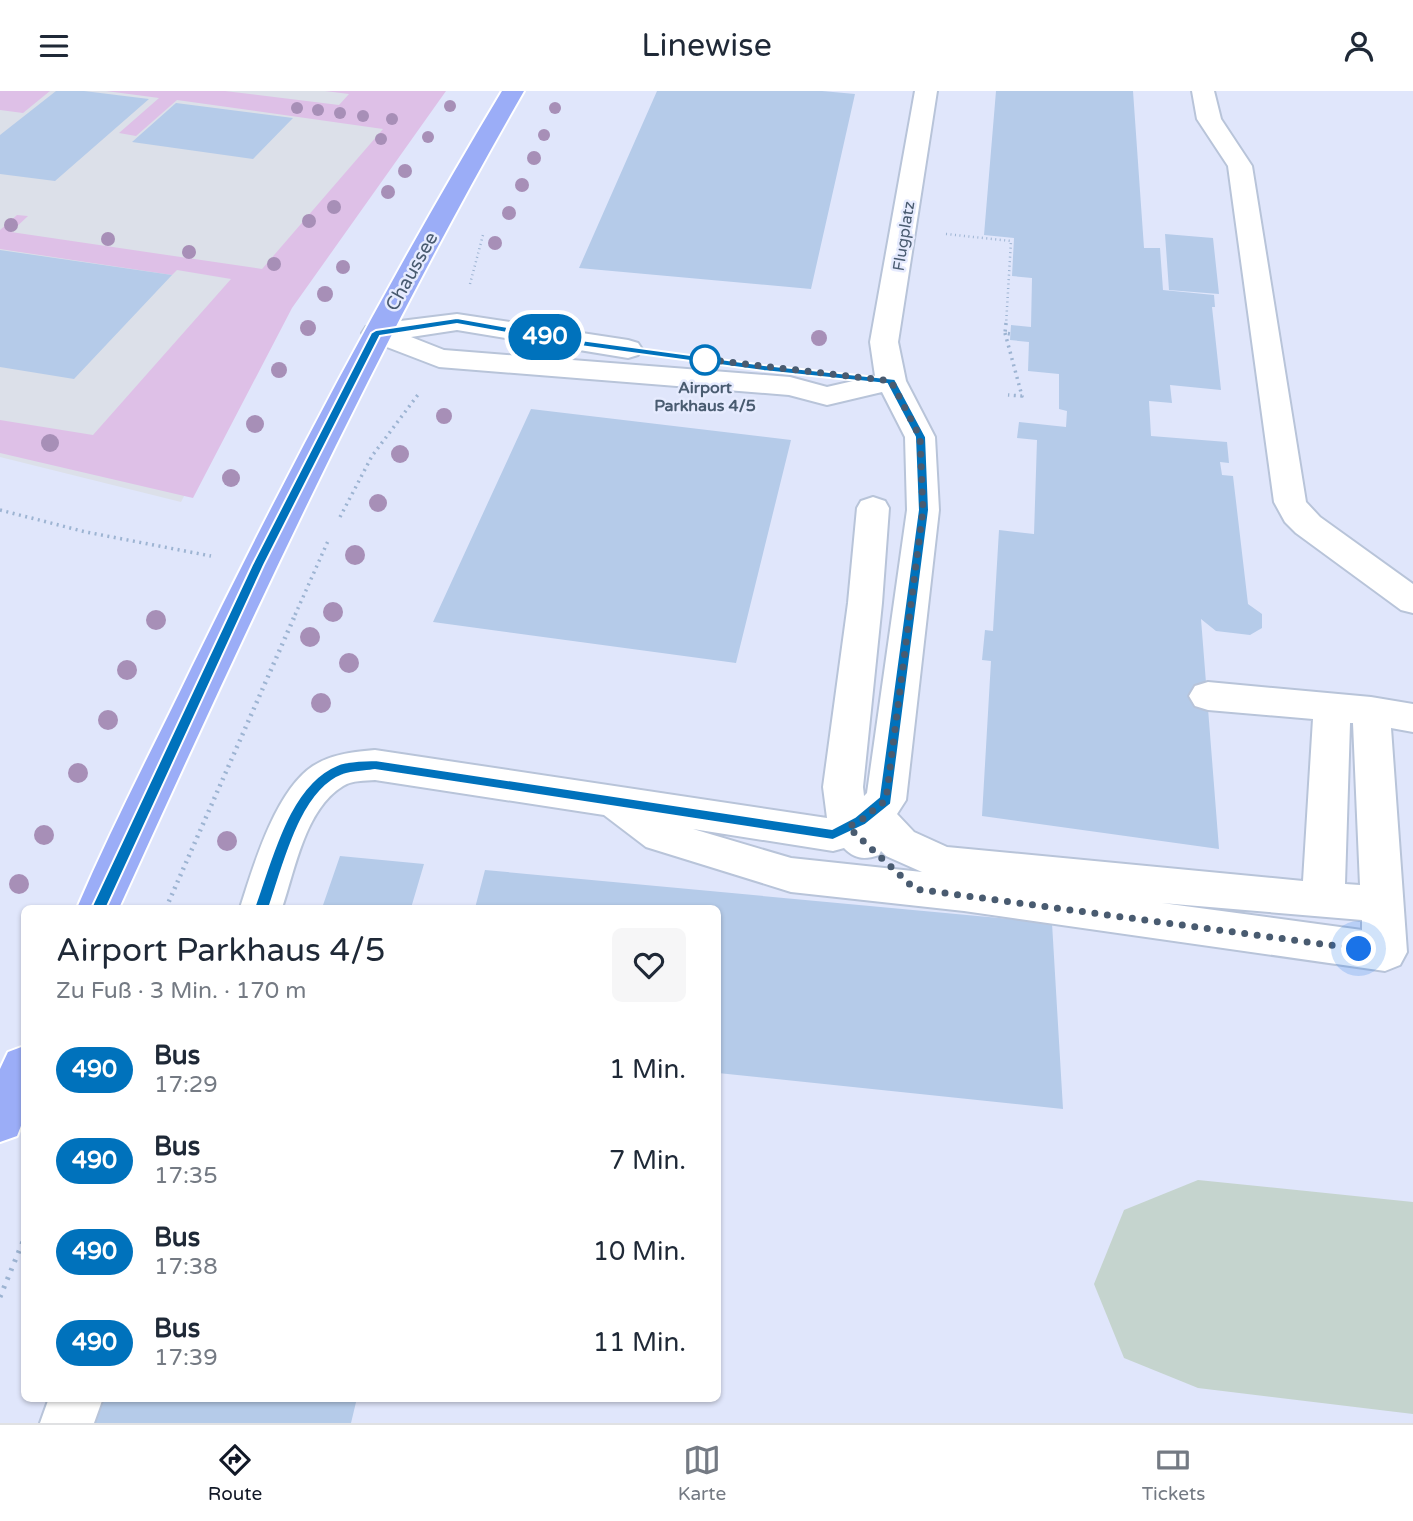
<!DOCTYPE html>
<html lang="de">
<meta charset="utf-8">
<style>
:root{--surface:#fff;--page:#f6f6f7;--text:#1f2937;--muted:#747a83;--line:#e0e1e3;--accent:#111827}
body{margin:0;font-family:"Varela Round",sans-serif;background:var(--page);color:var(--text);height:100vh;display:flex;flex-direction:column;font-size:26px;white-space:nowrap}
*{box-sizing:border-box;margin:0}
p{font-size:23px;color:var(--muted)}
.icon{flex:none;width:38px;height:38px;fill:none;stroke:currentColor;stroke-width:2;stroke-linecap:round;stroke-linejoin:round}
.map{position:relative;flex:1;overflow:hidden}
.panel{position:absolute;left:21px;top:814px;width:700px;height:497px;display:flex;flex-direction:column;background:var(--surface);border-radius:10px;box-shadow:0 2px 5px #0004}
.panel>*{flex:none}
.badge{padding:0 14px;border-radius:23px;font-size:24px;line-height:46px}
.you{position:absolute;width:35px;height:35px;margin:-18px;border:5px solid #fff;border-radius:50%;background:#1a73e8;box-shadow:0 0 0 10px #1a73e833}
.map>.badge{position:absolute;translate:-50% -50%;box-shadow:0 0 0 4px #fff}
.round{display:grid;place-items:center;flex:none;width:74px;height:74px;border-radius:10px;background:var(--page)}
.headline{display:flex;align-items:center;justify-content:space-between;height:119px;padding:0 35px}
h1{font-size:33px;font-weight:600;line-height:52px}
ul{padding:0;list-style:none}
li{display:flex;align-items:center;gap:21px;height:91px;padding:0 35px}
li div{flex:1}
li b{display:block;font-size:26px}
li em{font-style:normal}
li .badge{min-width:77px;font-weight:700;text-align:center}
header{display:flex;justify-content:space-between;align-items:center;height:91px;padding:0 35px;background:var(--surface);font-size:32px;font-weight:600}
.tab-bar{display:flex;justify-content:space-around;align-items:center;height:98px;border-top:2px solid var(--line);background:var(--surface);font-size:19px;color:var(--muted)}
.tab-bar a{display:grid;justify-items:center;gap:4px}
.tab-bar .active{color:var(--accent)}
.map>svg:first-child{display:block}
</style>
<header><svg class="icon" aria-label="menu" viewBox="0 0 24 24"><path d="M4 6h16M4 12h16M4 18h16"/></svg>Linewise<svg class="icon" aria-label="person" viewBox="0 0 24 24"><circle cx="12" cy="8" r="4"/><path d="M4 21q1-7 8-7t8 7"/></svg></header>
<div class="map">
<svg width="1413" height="1332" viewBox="0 0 1413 1332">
<rect width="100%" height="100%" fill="#e0e6fb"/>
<path fill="#dce0e9" d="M0,0H436L279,222L181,411L0,366Z"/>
<path fill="#dec0e7" d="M0,0H50L23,22L0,19Z
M106,0H225L339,14L349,3L325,0H446L292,217L193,407L0,362V329L93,344L231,188L177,179L172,184L0,158V139L17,124L28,125L11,141L262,178L383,38L177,9L136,45L119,42L159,7Z"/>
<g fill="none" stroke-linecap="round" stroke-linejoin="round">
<path fill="#c5d4ce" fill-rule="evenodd" d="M1198,1089L1413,1111V1323L1198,1297L1124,1267L1094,1193L1124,1119Z"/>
</g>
<path fill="#b5cbe9" d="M56,0H84L149,8L55,90L0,83V44Z
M657,0H822L855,3L811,198L579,177Z
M996,0H1133L1144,157H1160L1163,199L1214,204L1215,216H1212L1221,299L1170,294L1172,312L1149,310L1151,345L1227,351L1229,372L1220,371L1222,384L1233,385L1248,513L1262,523V537L1250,544L1216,540L1201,528L1219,758L982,725L991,570L982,569L985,539L993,540L999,439L1034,443L1037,349L1017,347L1019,331L1066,336L1067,320L1059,318V283L1028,280L1029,251L1010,249L1011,234L1031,236L1032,187L1012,185L1014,147L984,144Z
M176,12L293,27L253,68L132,51Z
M1165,143L1213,147L1219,203L1169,199Z
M0,159L172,184L74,288L0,276Z
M531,318L791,349L736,572L433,531Z
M340,765L424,773L411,817H322Z
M485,779L1052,832L1063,1018L718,982V817H475Z
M99,1307H357L351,1332H90Z"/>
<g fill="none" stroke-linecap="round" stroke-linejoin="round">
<defs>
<path id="minor" d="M915,0H937L898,251L906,290L935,346L939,419L906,709L897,723L914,741L947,756L1303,790L1313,628L1208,619L1195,615L1189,605L1195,595L1208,591L1371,606L1413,613V641L1391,637L1407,861L1400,874L1385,880L964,820L791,801L646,756L604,724L375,689C364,690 353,689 343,695C305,718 295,779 282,817H240C253,776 275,700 313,675C331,663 354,661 375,659L827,727L823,696L848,512L857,417L861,410L873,406L885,410L889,417L882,512L863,696L864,705L867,702L907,419L905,346L882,301L827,314L789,304L439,276L366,248L362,242L366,236L376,233L457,223L628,249L638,252L642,258L638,264L628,267L457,239L411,246L444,259L790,286L827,296L875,285L870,251ZM1350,632H1353L1360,794L1345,793ZM693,738L833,760L844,757C855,768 864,769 879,764L881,760L886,765L922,781L791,767ZM1162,812L1362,829V839Z
M1192,0H1214L1221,28L1252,75L1306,411L1320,426L1413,493V522L1401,519L1296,442L1285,431L1274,411L1228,75L1197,28Z
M49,1307H103L94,1332H40Z"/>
<path id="major" d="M502,0H524C372,264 245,540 119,817H77C111,737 153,657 191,578C287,381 389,188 502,0Z
M24,955V1027L17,1045L0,1051V978L8,961Z"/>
</defs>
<use href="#minor" stroke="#b8c4d9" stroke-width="4"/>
<use href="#major" stroke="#fff" stroke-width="4"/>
<path stroke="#9db4d2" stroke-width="2.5" stroke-dasharray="1 3.5" stroke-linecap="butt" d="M946,143L1011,150L1006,234
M470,193L483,144"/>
<path stroke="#9db4d2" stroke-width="3.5" stroke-dasharray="2 4.5" stroke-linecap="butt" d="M1006,232L1005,242L1010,243
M1005,242L1022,305L1008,304
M0,419L86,441L211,465
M340,426L372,365L420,301
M295,524L328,450"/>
<path stroke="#9db4d2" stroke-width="4.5" stroke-dasharray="2 5" stroke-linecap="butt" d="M166,817L296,522"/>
<path stroke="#9db4d2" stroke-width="5" stroke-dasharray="2.5 7" stroke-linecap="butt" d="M0,1206L24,1148"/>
<use href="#minor" fill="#fff" fill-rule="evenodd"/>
<use href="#major" fill="#9badf7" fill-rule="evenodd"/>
</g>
<g fill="#a78fb7">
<circle cx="450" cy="15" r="6"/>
<circle cx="297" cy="17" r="6"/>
<circle cx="555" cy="17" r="6"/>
<circle cx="318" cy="19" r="6"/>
<circle cx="340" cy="22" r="6"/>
<circle cx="363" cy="25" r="6"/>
<circle cx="392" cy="28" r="6"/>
<circle cx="544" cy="44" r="6"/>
<circle cx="428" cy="46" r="6"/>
<circle cx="381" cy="48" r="6"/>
<circle cx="534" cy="67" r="7"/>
<circle cx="405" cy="80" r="7"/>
<circle cx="522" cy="94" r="7"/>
<circle cx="388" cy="101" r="7"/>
<circle cx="334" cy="116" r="7"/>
<circle cx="509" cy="122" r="7"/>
<circle cx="309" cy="130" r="7"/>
<circle cx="11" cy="134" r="7"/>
<circle cx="108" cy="148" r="7"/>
<circle cx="495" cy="152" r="7"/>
<circle cx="189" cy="161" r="7"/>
<circle cx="274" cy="173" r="7"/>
<circle cx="343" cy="176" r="7"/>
<circle cx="325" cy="203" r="8"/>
<circle cx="308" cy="237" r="8"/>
<circle cx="819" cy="247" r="8"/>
<circle cx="279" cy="279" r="8"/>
<circle cx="444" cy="325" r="8"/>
<circle cx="255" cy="333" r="9"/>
<circle cx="50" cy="352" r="9"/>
<circle cx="400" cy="363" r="9"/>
<circle cx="231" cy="387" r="9"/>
<circle cx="378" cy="412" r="9"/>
<circle cx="355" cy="464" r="10"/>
<circle cx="333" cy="521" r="10"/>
<circle cx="156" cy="529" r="10"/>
<circle cx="310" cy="546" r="10"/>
<circle cx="349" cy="572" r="10"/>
<circle cx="127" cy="579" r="10"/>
<circle cx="321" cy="612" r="10"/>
<circle cx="108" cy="629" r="10"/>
<circle cx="78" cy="682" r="10"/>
<circle cx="44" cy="744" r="10"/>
<circle cx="227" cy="750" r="10"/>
<circle cx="19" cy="793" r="10"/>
</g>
<path fill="#0072bc" stroke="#fff" stroke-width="2" d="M457,227L573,248L764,274L895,288L926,346L929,419L891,713L865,734L833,749L375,679C365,681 352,680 343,684C300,700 283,777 269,817L261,823L256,822L254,817C271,771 288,694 337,674C348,669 363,670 375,669L832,738L855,726L879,706L918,419L915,346L887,293L764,280L573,254L457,233L380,245L264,474L104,822H93L91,817L252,474L371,242L376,239Z"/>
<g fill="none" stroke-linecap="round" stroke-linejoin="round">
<path stroke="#495b70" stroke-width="7" stroke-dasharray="0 12.6" d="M705,269L694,267L891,290L920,346L923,419L886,709L860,730L848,736L915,798L1359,858"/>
</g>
<circle fill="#fff" stroke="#0072bc" stroke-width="3.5" cx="705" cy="269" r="14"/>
<g text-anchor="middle" stroke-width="5" stroke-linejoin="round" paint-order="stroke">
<g font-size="16" fill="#495b70" stroke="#e6ebfe">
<text transform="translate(903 145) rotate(-81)" y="6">Flugplatz</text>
</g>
<g font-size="16" font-weight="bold" fill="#495b70" stroke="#e6ebfe">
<text x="705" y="302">Airport<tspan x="705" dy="18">Parkhaus 4/5</tspan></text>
</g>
<g font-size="19" fill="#495b70" stroke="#e6ebfe">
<text transform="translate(411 180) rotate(-61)" y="7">Chaussee</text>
</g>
</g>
</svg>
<div class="you" style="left:1359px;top:858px"></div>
<b class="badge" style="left:545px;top:246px;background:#0072bc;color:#fff">490</b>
<section class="panel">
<div class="headline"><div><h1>Airport Parkhaus 4/5</h1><p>Zu Fuß · 3 Min. · 170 m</p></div><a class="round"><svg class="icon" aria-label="heart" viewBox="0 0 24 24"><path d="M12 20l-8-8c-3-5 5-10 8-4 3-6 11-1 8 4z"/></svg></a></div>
<ul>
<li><span class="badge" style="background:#0072bc;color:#fff">490</span><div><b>Bus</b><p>17:29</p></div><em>1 Min.</em></li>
<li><span class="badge" style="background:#0072bc;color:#fff">490</span><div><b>Bus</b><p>17:35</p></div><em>7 Min.</em></li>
<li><span class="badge" style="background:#0072bc;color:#fff">490</span><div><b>Bus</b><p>17:38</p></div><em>10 Min.</em></li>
<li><span class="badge" style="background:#0072bc;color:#fff">490</span><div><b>Bus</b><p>17:39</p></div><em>11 Min.</em></li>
</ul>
</section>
</div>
<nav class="tab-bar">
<a class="active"><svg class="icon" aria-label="directions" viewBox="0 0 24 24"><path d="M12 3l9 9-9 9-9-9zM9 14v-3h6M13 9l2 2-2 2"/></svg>Route</a>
<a><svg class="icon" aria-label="map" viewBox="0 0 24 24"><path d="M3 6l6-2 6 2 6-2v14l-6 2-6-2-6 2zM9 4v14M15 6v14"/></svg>Karte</a>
<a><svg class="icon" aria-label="tickets" viewBox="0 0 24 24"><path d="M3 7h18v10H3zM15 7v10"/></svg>Tickets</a>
</nav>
